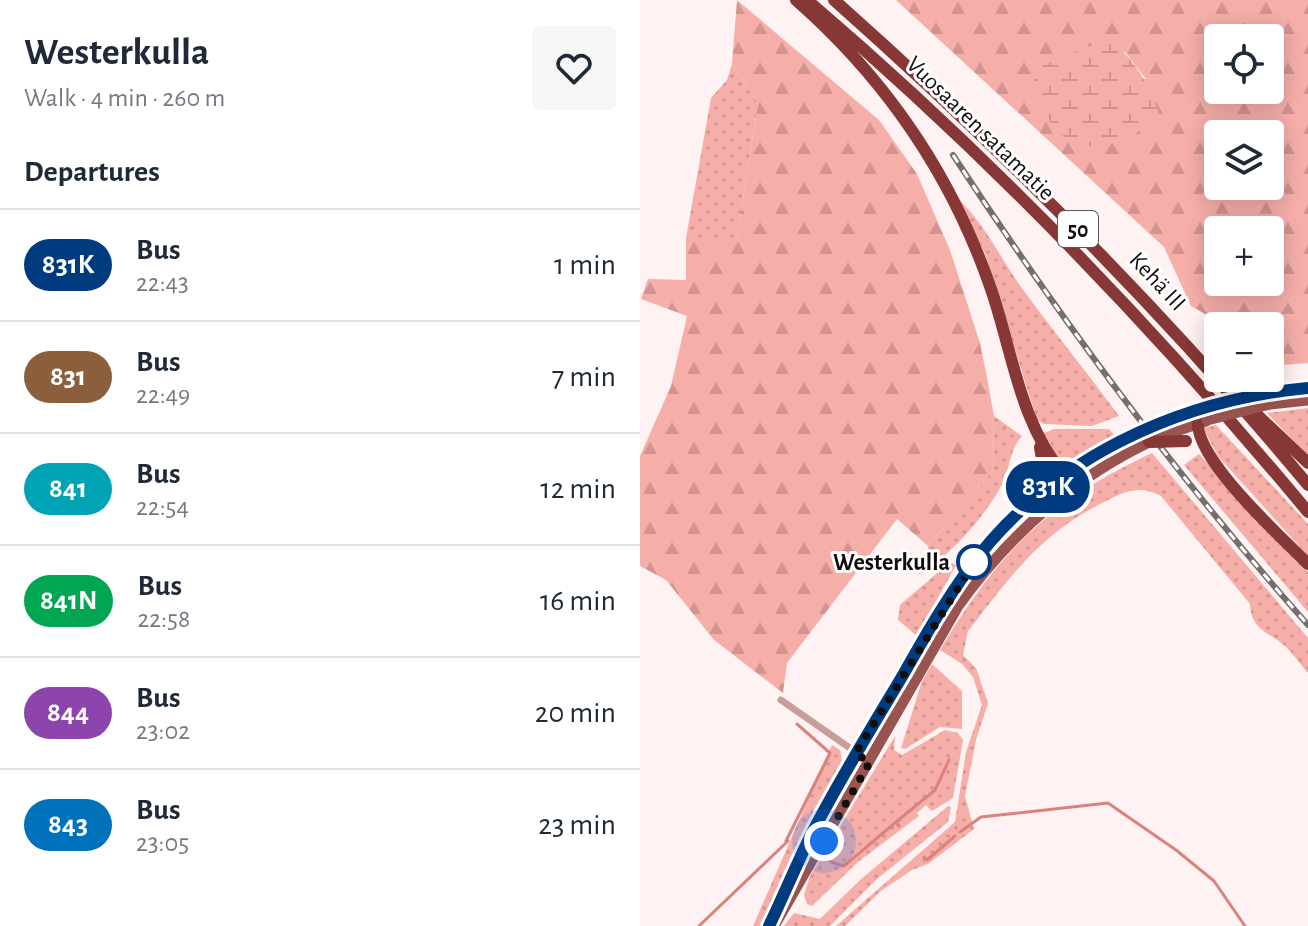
<!DOCTYPE html>
<meta charset="utf-8">
<style>
:root{--surface:#fff;--page:#f6f6f7;--text:#1f2937;--muted:#747a83;--line:#e0e1e3}
body{margin:0;font-family:"Alegreya Sans",sans-serif;background:var(--page);color:var(--text);height:100vh;display:flex;flex-direction:column;font-size:30px;white-space:nowrap}
*{box-sizing:border-box;margin:0}
p{font-size:26px;color:var(--muted)}
.icon{flex:none;width:44px;height:44px;fill:none;stroke:currentColor;stroke-width:2;stroke-linecap:round;stroke-linejoin:round}
.map{position:relative;flex:1;overflow:hidden}
.drawer{display:flex;flex-direction:column;background:var(--surface);width:640px}
.drawer>*{flex:none}
.badge{padding:0 16px;border-radius:26px;font-size:28px;line-height:52px}
.controls{position:absolute;left:564px;top:24px;display:grid;gap:16px}
.controls a{display:grid;place-items:center;width:80px;height:80px;border-radius:8px;background:var(--surface);box-shadow:0 4px 20px #0003;font-size:40px}
.you{position:absolute;width:40px;height:40px;margin:-20px;border:6px solid #fff;border-radius:50%;background:#1a73e8;box-shadow:0 0 0 12px #1a73e833}
.map>.badge{position:absolute;translate:-50% -50%;box-shadow:0 0 0 4px #fff}
h2{padding:0 24px;font-size:30px;line-height:72px}
.round{display:grid;place-items:center;flex:none;width:84px;height:84px;border-radius:8px;background:var(--page)}
.headline{display:flex;align-items:center;justify-content:space-between;height:136px;padding:0 24px}
h1{font-size:38px;font-weight:600;line-height:60px}
ul{padding:0;list-style:none}
li{display:flex;align-items:center;gap:24px;height:112px;padding:0 24px;border-top:2px solid var(--line)}
li div{flex:1}
li b{display:block;font-size:30px}
li em{font-style:normal}
li .badge{min-width:88px;font-weight:700;text-align:center}
main{display:flex;flex:1;min-height:0}
.map>svg:first-child{display:block}
</style>
<main>
<section class="drawer">
<div class="headline"><div><h1>Westerkulla</h1><p>Walk · 4 min · 260 m</p></div><a class="round"><svg class="icon" aria-label="heart" viewBox="0 0 24 24"><path d="M12 20l-8-8c-3-5 5-10 8-4 3-6 11-1 8 4z"/></svg></a></div>
<h2>Departures</h2>
<ul>
<li><span class="badge" style="background:#003b80;color:#fff">831K</span><div><b>Bus</b><p>22:43</p></div><em>1 min</em></li>
<li><span class="badge" style="background:#8b5e3c;color:#fff">831</span><div><b>Bus</b><p>22:49</p></div><em>7 min</em></li>
<li><span class="badge" style="background:#00a3b4;color:#fff">841</span><div><b>Bus</b><p>22:54</p></div><em>12 min</em></li>
<li><span class="badge" style="background:#00a651;color:#fff">841N</span><div><b>Bus</b><p>22:58</p></div><em>16 min</em></li>
<li><span class="badge" style="background:#8e44ad;color:#fff">844</span><div><b>Bus</b><p>23:02</p></div><em>20 min</em></li>
<li><span class="badge" style="background:#0072bc;color:#fff">843</span><div><b>Bus</b><p>23:05</p></div><em>23 min</em></li>
</ul>
</section>
<div class="map">
<svg width="668" height="926" viewBox="0 0 668 926">
<defs>
<pattern id="grass-dots" width="8" height="8" patternUnits="userSpaceOnUse" patternTransform="scale(2)"><rect width="8" height="8" fill="#f6aea9"/><path d="M2 2h.1M6 6h.1" fill="none" stroke="#d29490" stroke-width="1.8" stroke-linecap="round"/></pattern>
<pattern id="forest-firs" width="22" height="20" patternUnits="userSpaceOnUse" patternTransform="scale(2)"><rect width="22" height="20" fill="#f6aea9"/><path d="M5 1l3.5 6h-7zM16 11l3.5 6h-7z" fill="#d29490"/></pattern>
<pattern id="wetland-marsh" width="20" height="14" patternUnits="userSpaceOnUse" patternTransform="scale(2)"><rect width="20" height="14" fill="#f6aea9"/><path d="M1 5h8M5 5V1M11 12h8M15 12V8" fill="none" stroke="#d29490"/></pattern>
</defs>
<rect width="100%" height="100%" fill="#fef3f2"/>
<path fill="url(#grass-dots)" d="M92,64L118,103L97,238H46L71,98L87,80Z
M320,201C344,223 362,260 381,287C413,331 447,372 479,416L452,426L404,424L397,420L346,256Z
M668,408V456L627,413Z
M354,416L382,436C369,451 371,465 363,482C350,511 306,561 278,575L287,561L288,546L353,470Z
M576,425L668,524V556L578,456L563,428Z
M414,429H469L475,436L423,467L404,433Z
M512,453L668,638V673C661,665 654,655 646,647C630,632 611,631 610,604L521,496C499,484 483,492 462,503C400,534 370,577 328,631L323,655L336,668L348,703L336,740L325,796L334,829L288,864L272,870L241,891L205,926H196L315,822L326,752L342,705L333,677L322,664L300,650C358,553 409,501 512,453Z
M559,454L668,572V612L544,465Z
M310,562L316,565L277,636L258,620L260,605Z
M292,664L322,691V729L300,727L265,749L261,748L282,681Z
M305,730L318,733L323,740L313,798L292,811L286,805L277,813L279,816L218,862L172,906L167,904L164,895L170,876L255,736L254,750L262,755Z
M192,745L200,750L202,762L121,926H113Z
M308,806L311,807L308,822L237,879L190,926H144L154,913L180,919L220,880Z"/>
<path fill="url(#forest-firs)" fill-rule="evenodd" d="M97,0L239,120L277,174L310,250L340,343L348,383L354,416L353,470L288,546L257,519L147,663L143,693L74,640L26,580L0,566V456L31,386L47,316L1,299L8,279L46,280V238H97L118,103L92,64Z
M256,0H668V363L630,366V326H586L551,306L524,247ZM578,38H630V90H578ZM485,52L506,79L392,70L430,55ZM578,134H630V186H578ZM578,230H630V282H578Z"/>
<path fill="url(#wetland-marsh)" d="M467,39C496,59 508,83 520,116L484,142L434,148L406,117L392,70Z"/>
<g fill="none" stroke-linecap="round" stroke-linejoin="round">
<path stroke="#da827d" stroke-width="3" d="M256,822L295,790L309,760
M320,832L341,817L468,803L536,850L574,881L605,926
M146,841L190,753L157,724
M284,857L287,860L315,836
M191,862L204,866L256,822L259,826
M59,926L148,841"/>
<path stroke="#c79e9b" stroke-width="7" d="M141,700L230,762"/>
<path stroke="#995350" stroke-width="11" d="M621,394L668,387
M630,404L668,400
M530,419L561,411
M539,430L566,421
M134,915L171,835L215,754L330,566L390,501L477,441
M134,926L318,606C369,535 430,480 509,442"/>
<path stroke="#863736" stroke-width="12" d="M156,0C246,79 312,176 351,289C373,353 379,421 424,475L444,478
M167,0C350,156 515,328 668,512
M194,0C364,151 523,310 668,485
M611,409L668,463
M561,411C538,446 644,539 668,564
M390,501L404,472L400,447"/>
<defs>
<path id="rail" d="M313,155C421,320 537,477 668,625"/>
</defs>
<use href="#rail" stroke="#756e6d" stroke-width="6"/>
<use href="#rail" stroke="#fff" stroke-width="3" stroke-dasharray="9" stroke-linecap="butt"/>
<path stroke="#995350" stroke-width="11" d="M561,411L621,394
M567,420L630,404
M477,441L530,419
M514,441L539,430"/>
<path stroke="#863736" stroke-width="12" d="M509,442L546,441"/>
</g>
<g fill="none" stroke-linecap="round" stroke-linejoin="round">
<defs>
<path id="line" d="M129,926C144,895 157,863 172,833C200,779 232,727 263,675C284,638 305,601 330,567C410,459 537,400 668,388"/>
</defs>
<use href="#line" stroke="#fff" stroke-width="18"/>
<use href="#line" stroke="#003b80" stroke-width="12"/>
<path stroke="#130e0d" stroke-width="8" stroke-dasharray="0 14.4" d="M184,841L230,762L215,754L334,562"/>
</g>
<circle fill="#fff" stroke="#003b80" stroke-width="4" cx="334" cy="562" r="16"/>
<g text-anchor="middle" stroke-width="6" stroke-linejoin="round" paint-order="stroke">
<rect fill="#fff" stroke="#5a5656" stroke-width="2" x="418" y="211" width="40" height="36" rx="6"/>
<g font-size="22" font-weight="bold" fill="#130e0d">
<text x="438" y="237">50</text>
</g>
<g font-size="24" fill="#130e0d" stroke="#fff">
<text transform="translate(341 128) rotate(44)" y="8">Vuosaaren satamatie</text>
<text transform="translate(518 281) rotate(47)" y="8">Kehä III</text>
</g>
<g font-size="24" font-weight="bold" fill="#130e0d" stroke="#fff" text-anchor="end">
<text x="310" y="570">Westerkulla</text>
</g>
</g>
</svg>
<div class="controls">
<a><svg class="icon" aria-label="locate" viewBox="0 0 24 24"><circle cx="12" cy="12" r="6"/><path d="M12 2v4M12 18v4M2 12h4M18 12h4"/></svg></a>
<a><svg class="icon" aria-label="layers" viewBox="0 0 24 24"><path d="M12 4l9 5-9 5-9-5zM3 14l9 5 9-5"/></svg></a>
<a>+</a>
<a>−</a>
</div>
<div class="you" style="left:184px;top:841px"></div>
<b class="badge" style="left:408px;top:487px;background:#003b80;color:#fff">831K</b>
</div>
</main>
